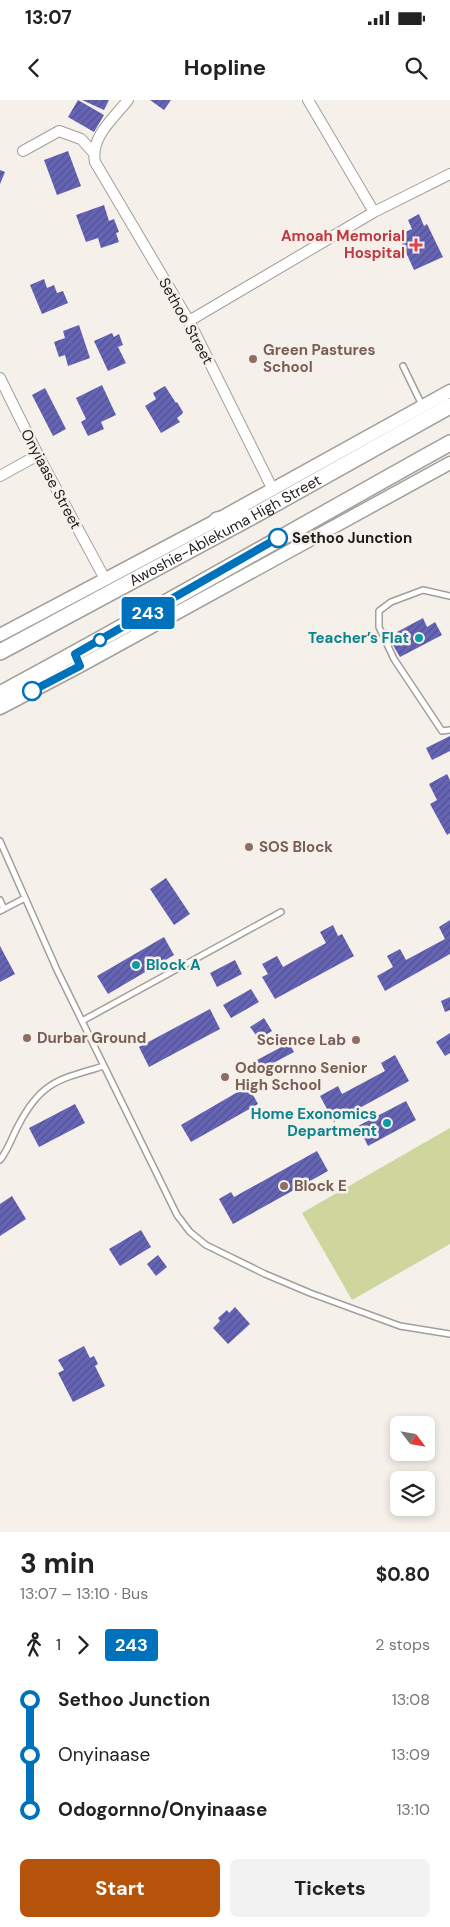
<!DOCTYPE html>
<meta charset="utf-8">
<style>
:root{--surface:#fff;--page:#f2f2f2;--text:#222;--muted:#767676;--accent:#b45309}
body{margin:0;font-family:"DM Sans",sans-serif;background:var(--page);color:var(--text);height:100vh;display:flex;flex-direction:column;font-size:19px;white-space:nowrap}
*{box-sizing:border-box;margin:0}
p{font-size:16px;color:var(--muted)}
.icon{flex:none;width:28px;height:28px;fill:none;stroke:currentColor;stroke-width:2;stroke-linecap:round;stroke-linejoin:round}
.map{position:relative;height:1432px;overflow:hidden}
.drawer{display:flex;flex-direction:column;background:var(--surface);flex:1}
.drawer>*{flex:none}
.badge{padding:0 10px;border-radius:4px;font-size:18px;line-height:32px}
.needle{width:32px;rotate:121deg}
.controls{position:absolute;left:390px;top:1316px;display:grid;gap:10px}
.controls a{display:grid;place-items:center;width:45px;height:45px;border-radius:8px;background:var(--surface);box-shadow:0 2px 8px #0003;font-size:25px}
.map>.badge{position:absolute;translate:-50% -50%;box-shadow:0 0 0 2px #fff}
.legs{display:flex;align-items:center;gap:8px;height:55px;padding:0 20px;font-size:16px}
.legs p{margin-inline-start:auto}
.summary{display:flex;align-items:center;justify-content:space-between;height:85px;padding:0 20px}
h1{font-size:28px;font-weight:700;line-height:38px}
.cta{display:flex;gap:10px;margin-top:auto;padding:10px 20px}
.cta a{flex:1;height:58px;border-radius:8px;background:var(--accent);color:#fff;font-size:20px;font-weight:700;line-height:58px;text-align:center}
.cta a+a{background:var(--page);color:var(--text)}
ul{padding:0 20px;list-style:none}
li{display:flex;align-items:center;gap:18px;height:55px;font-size:19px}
li i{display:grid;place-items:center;width:8px;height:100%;margin:0 6px;background:currentColor}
li i::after{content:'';width:12px;height:12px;margin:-6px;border:4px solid;border-radius:50%;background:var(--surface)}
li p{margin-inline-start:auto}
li:first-child i{background:linear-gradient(#0000 50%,currentColor 0)}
li:last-child i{background:linear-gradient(currentColor 50%,#0000 0)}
.status{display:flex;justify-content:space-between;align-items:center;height:35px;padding:0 25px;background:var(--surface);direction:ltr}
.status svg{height:14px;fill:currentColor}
header{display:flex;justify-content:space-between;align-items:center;height:65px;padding:0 20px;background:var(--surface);font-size:22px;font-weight:700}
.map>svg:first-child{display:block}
</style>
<div class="status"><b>13:07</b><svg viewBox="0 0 49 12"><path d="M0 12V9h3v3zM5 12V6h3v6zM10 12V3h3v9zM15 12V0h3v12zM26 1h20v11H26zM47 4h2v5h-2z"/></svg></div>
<header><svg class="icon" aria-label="back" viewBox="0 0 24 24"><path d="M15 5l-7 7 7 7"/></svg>Hopline<svg class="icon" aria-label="search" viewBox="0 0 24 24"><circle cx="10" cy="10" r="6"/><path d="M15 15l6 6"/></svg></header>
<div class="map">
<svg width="450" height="1432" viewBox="0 0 450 1432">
<defs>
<pattern id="building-hatch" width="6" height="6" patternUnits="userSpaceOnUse" patternTransform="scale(1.25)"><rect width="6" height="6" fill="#6664b4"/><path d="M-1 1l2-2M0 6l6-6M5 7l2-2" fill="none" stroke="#535292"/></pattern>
</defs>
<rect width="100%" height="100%" fill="#f5f0ea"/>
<path fill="#ced69d" d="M450,1028V1144L352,1200L302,1113Z"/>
<path fill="url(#building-hatch)" d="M78,0L104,15L94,32L68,17Z
M82,0H109L104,10Z
M150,0H171L164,10Z
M68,51L81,86L57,95L44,60Z
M0,70L5,72L0,84Z
M104,105L109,121L114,119L119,132L116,133L119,142L101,148L98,138L86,142L76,115Z
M419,114L424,126L427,124L443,157L414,170L398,135L412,129L408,120Z
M44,179L47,188L54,185L57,193L63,191L68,203L42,214L30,185Z
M79,225L90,258L68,266L65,255L59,257L54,242L65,238L63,231Z
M112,233L114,237L119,234L123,245L118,247L126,263L108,271L94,241Z
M102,285L116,315L101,322L104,329L88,336L81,322L86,319L76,298Z
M165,286L176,303L177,302L183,312L182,314L177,318L180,322L161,333L145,306L156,299L153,293Z
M45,288L66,329L53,336L32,295Z
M423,518L427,527L435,522L442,535L400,557L393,545L402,540L397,532Z
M450,636V651L432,660L426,648Z
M447,674L450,680V733L447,735L430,704L437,700L429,684Z
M166,778L190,814L174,825L150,789Z
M450,820V854L385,891L377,876L393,867L387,856L400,849L406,860L445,839L439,827Z
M333,825L338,836L342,834L354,856L275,899L262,877L268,874L262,864L277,856L283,867L326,843L320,832Z
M164,837L174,855L108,894L97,876Z
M0,846L15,874L0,882Z
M235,860L242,874L217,887L210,873Z
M251,889L259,902L231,918L223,905Z
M450,897V910L445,912L441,901Z
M210,909L220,929L149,967L139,947Z
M264,918L272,931L259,939L250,927Z
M450,933V953L445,956L436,942Z
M289,943L294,952L262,969L257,960Z
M395,955L409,981L334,1022L320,996L338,986L342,994L385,971L381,963Z
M248,986L258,1004L191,1042L181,1025Z
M406,1001L416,1020L368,1046L358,1026Z
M75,1004L85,1023L39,1047L29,1028Z
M317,1051L328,1071L233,1124L219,1099L231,1092L234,1097Z
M12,1096L26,1119L0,1136V1104Z
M141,1130L151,1147L120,1166L109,1149Z
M158,1155L167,1167L156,1176L147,1164Z
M235,1207L250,1224L228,1244L213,1228L220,1221L218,1218L227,1210L229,1213Z
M84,1246L90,1258L94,1256L98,1264L95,1266L105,1286L73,1302L58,1273L64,1270L58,1260Z"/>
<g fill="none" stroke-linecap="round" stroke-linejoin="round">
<defs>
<path id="service" d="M403,266L422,305
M450,496L423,490L391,502L379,511V527L394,559L442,631L450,630
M0,741L57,870L177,1115L190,1132L206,1145L265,1174L310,1193L400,1226L450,1234
M0,800L4,809
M0,811L25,798
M82,921L281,812
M0,1060C8,1050 12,1037 18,1026C41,981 60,979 104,966"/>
<path id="minor" d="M128,0C114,18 90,37 95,62L189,221L273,390
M308,0L374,112
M23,51L59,31L81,39L93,52
M189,221L374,112L450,74
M0,278L38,355L105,479
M0,376L38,355"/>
<path id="tertiary" d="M0,535L217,420L450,291
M0,608L80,566L450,363"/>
<g id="primary">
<path d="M217,420L244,416"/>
<path id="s1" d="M0,552L255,415L450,306"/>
<path d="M0,594C151,513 300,426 450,343"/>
</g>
</defs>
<use href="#service" stroke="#a29e99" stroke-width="8"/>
<use href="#minor" stroke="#a29e99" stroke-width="12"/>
<use href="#tertiary" stroke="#a29e99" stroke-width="15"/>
<use href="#primary" stroke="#a29e99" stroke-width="18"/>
<use href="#service" stroke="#fff" stroke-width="5"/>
<use href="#minor" stroke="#fff" stroke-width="10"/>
<use href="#tertiary" stroke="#fff" stroke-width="12"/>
<use href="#primary" stroke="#fff" stroke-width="15"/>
</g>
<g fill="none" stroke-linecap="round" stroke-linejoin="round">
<defs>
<path id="line-1" d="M32,591L80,566L75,554L278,438"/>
</defs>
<use href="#line-1" stroke="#fff" stroke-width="11"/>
<use href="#line-1" stroke="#0072bc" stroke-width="8"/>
</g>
<path fill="#e0444e" stroke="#f5f0ea" stroke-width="2" d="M413.5 137.5h5v5h5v5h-5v5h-5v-5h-5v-5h5z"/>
<g fill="#8d6e63" stroke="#f5f0ea" stroke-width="2">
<circle cx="253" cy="259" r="5"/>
<circle cx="249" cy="747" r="5"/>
<circle cx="27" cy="938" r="5"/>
<circle cx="356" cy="940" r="5"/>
<circle cx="225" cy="977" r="5"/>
<circle cx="284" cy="1086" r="5"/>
</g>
<g fill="#fff" stroke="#0072bc" stroke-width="2.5">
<circle cx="278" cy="438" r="9"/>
<circle cx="100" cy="540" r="6"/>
<circle cx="32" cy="591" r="9"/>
</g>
<g fill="#0f9aa8" stroke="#f5f0ea" stroke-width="2">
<circle cx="419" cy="538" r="5"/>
<circle cx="136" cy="865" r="5"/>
<circle cx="387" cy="1023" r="5"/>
</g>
<g text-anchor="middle" stroke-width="5" stroke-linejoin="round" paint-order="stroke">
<g font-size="15" font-weight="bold" fill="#be3a42" stroke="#f5f0ea" text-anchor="end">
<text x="405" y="141">Amoah Memorial<tspan x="405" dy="17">Hospital</tspan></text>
</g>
<g font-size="15" fill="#1e1d1b" stroke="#f5f0ea">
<text transform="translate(186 221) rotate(61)" y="5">Sethoo Street</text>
<text transform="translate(51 379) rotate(62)" y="5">Onyiaase Street</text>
<text dy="5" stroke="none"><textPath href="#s1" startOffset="256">Awoshie-Ablekuma High Street</textPath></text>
</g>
<g font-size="15" font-weight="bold" fill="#785e54" stroke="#f5f0ea" text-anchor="start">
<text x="263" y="255">Green Pastures<tspan x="263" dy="17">School</tspan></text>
<text x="259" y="752">SOS Block</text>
<text x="37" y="943">Durbar Ground</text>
<text x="346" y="945" text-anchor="end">Science Lab</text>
<text x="235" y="973">Odogornno Senior<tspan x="235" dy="17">High School</tspan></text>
<text x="294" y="1091">Block E</text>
</g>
<g font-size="15" font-weight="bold" fill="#1e1d1b" stroke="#f5f0ea" text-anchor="start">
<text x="292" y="443">Sethoo Junction</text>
</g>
<g font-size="15" font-weight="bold" fill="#0d838f" stroke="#f5f0ea" text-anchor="end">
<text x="409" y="543">Teacher’s Flat</text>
<text x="146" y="870" text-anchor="start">Block A</text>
<text x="377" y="1019">Home Exonomics<tspan x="377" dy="17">Department</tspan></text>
</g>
</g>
</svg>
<div class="controls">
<a><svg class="needle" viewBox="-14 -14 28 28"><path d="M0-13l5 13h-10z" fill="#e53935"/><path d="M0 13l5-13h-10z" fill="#767676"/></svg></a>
<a><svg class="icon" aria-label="layers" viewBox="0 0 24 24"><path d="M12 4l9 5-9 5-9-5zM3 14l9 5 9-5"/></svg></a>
</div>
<b class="badge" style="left:148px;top:513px;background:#0072bc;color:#fff">243</b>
</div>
<section class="drawer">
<div class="summary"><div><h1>3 min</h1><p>13:07 – 13:10 · Bus</p></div><b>$0.80</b></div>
<div class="legs"><svg class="icon" aria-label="walk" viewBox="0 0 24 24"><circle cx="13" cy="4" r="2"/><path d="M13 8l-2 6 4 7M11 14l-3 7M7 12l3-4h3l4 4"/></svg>1<svg class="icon" aria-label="forward" viewBox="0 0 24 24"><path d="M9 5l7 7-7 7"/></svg><b class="badge" style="background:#0072bc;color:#fff">243</b><p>2 stops</p></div>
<ul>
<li><i style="color:#0072bc"></i><b>Sethoo Junction</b><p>13:08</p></li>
<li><i style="color:#0072bc"></i><span>Onyinaase</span><p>13:09</p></li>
<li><i style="color:#0072bc"></i><b>Odogornno/Onyinaase</b><p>13:10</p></li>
</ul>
<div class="cta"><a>Start</a><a>Tickets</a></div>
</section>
